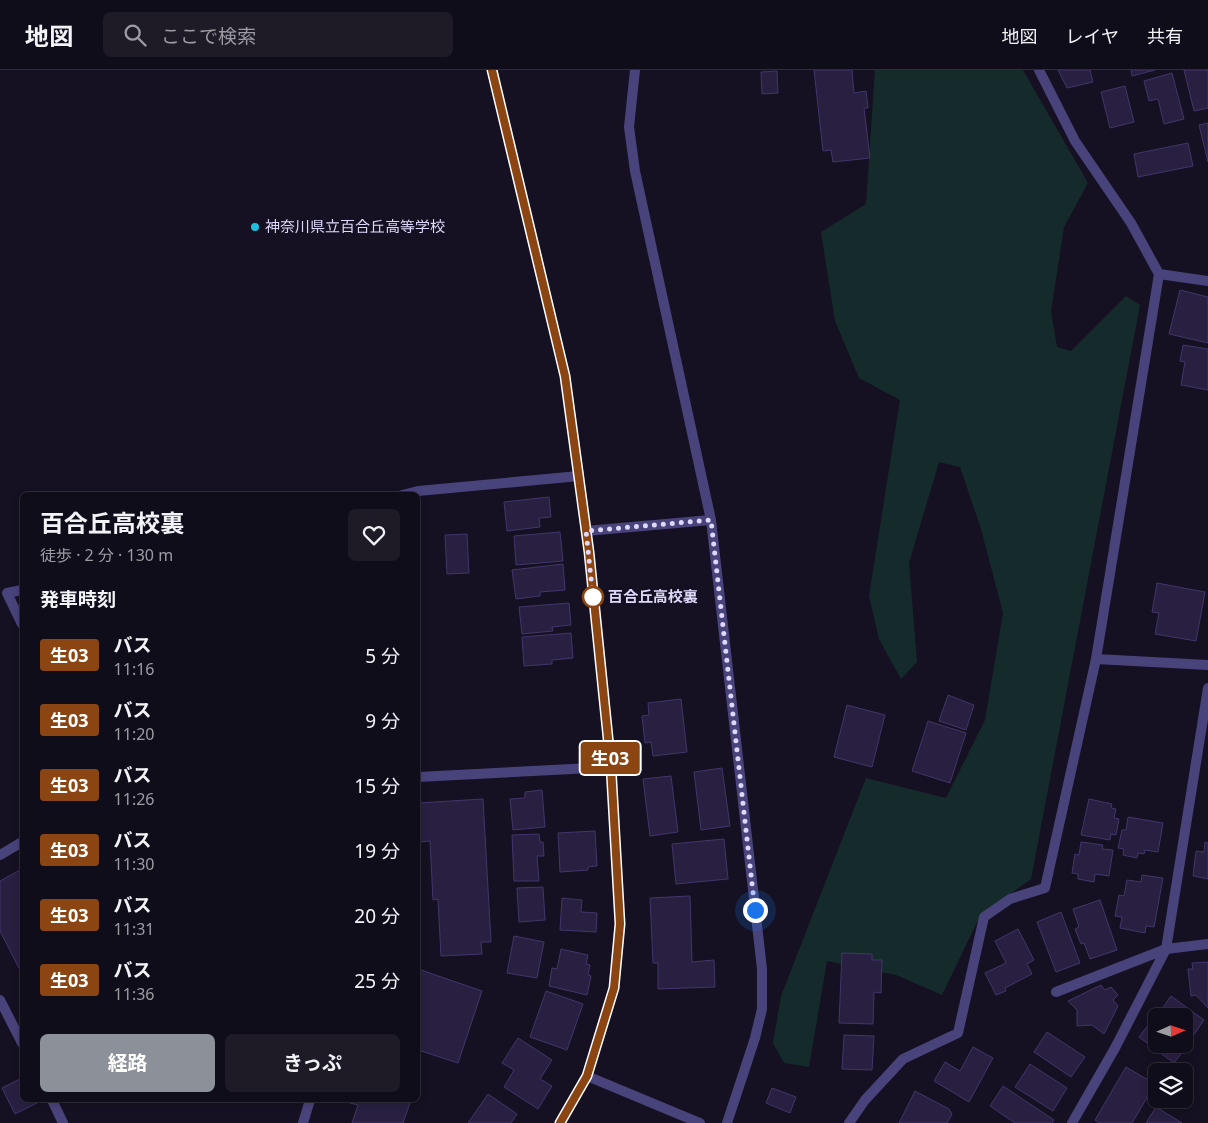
<!DOCTYPE html>
<html lang="ja">
<meta charset="utf-8">
<style>
:root{--surface:#100d1a;--page:#1e1b27;--text:#f1f3f6;--muted:#9c9ca2;--line:#302d39;--accent:#8c9099}
body{margin:0;font-family:"Noto Sans","Noto Sans JP",sans-serif;background:var(--page);color:var(--text);height:100vh;display:flex;flex-direction:column;font-size:19px;white-space:nowrap}
*{box-sizing:border-box;margin:0}
p{font-size:16px;color:var(--muted)}
.icon{flex:none;width:28px;height:28px;fill:none;stroke:currentColor;stroke-width:2;stroke-linecap:round;stroke-linejoin:round}
.map{position:relative;flex:1;overflow:hidden}
.panel{position:absolute;left:20px;top:422px;width:400px;height:610px;display:flex;flex-direction:column;background:var(--surface);border-radius:8px;box-shadow:0 2px 8px #0003,0 0 0 1px var(--line)}
.panel>*{flex:none}
.badge{padding:0 10px;border-radius:4px;font-size:18px;line-height:32px}
.needle{width:32px;rotate:87deg}
.buttons{position:absolute;left:1148px;top:938px;display:grid;gap:10px}
.buttons a{display:grid;place-items:center;width:45px;height:45px;border-radius:8px;background:var(--surface);box-shadow:0 2px 8px #0003,0 0 0 1px var(--line);font-size:25px}
.you{position:absolute;width:25px;height:25px;margin:-12px;border:4px solid #fff;border-radius:50%;background:#1a73e8;box-shadow:0 0 0 8px #1a73e833}
.map>.badge{position:absolute;translate:-50% -50%;box-shadow:0 0 0 2px #fff}
h2{padding:0 20px;font-size:19px;line-height:45px}
.round{display:grid;place-items:center;flex:none;width:52px;height:52px;border-radius:8px;background:var(--page)}
.overview{display:flex;align-items:center;justify-content:space-between;height:85px;padding:0 20px}
h1{font-size:24px;font-weight:700;line-height:38px}
.primary-button{display:flex;gap:10px;margin-top:auto;padding:10px 20px}
.primary-button a{flex:1;height:58px;border-radius:8px;background:var(--accent);color:#fff;font-size:20px;font-weight:700;line-height:58px;text-align:center}
.primary-button a+a{background:var(--page);color:var(--text)}
ul{padding:0;list-style:none}
li{display:flex;align-items:center;gap:15px;height:65px;padding:0 20px}
li div{flex:1}
li b{display:block;font-size:19px}
li em{font-style:normal}
li .badge{min-width:55px;font-weight:700;text-align:center}
header{display:flex;align-items:center;gap:30px;box-sizing:border-box;height:70px;padding:0 25px;background:var(--surface);border-bottom:1px solid var(--line)}
header strong{font-size:24px}
nav{display:flex;gap:28px;margin-inline-start:auto;font-size:18px}
.search{width:350px;height:45px;background:var(--page);display:flex;align-items:center;gap:12px;box-sizing:border-box;padding:0 18px;border-radius:8px;color:var(--muted);font-size:19px}
.map>svg:first-child{display:block}
</style>
<header>
<strong>地図</strong>
<div class="search"><svg class="icon" aria-label="search" viewBox="0 0 24 24"><circle cx="10" cy="10" r="6"/><path d="M15 15l6 6"/></svg>ここで検索</div>
<nav><a>地図</a><a>レイヤ</a><a>共有</a></nav>
</header>
<div class="map">
<svg width="1208" height="1053" viewBox="0 0 1208 1053">
<rect width="100%" height="100%" fill="#151122"/>
<path fill="#152b2b" d="M875,0H1023L1088,113L1064,157L1051,241L1057,277L1071,281L1126,226L1140,235L1031,809L980,846L942,925L896,905L827,891L809,997L784,993L773,973L781,926L866,708L946,728L985,650L1003,543L981,459L960,397L939,392L909,493L917,592L901,609L879,569L869,526L900,330L859,308L835,251L821,162L866,134Z"/>
<path fill="#292041" stroke="#43356a" d="M814,0H852L854,23L866,21L868,38H864L870,88L833,92L831,80L823,81Z
M1058,0H1090L1093,12L1067,18Z
M1131,0H1155L1132,6Z
M1184,0H1208V38L1194,41Z
M777,1L778,23L762,24L761,2Z
M1172,3L1184,49L1164,54L1158,29L1149,31L1144,11Z
M1125,16L1134,52L1110,58L1101,22Z
M1208,53V92L1199,55Z
M1188,73L1193,96L1138,107L1134,84Z
M1180,220L1208,227V273L1169,264Z
M1183,275L1208,279V320L1181,315L1185,292L1180,291Z
M549,427L551,447L539,448L540,457L507,461L504,432Z
M560,462L563,491L516,495L514,466Z
M467,464L469,503L447,504L445,465Z
M563,494L565,520L540,522V526L516,529L512,500Z
M1157,513L1205,522L1196,571L1155,564L1159,543L1152,542Z
M569,533L571,555L552,557L553,561L522,564L519,537Z
M571,563L573,588L552,590V594L524,596L522,567Z
M948,625L974,635L966,660L939,651Z
M681,629L687,682L653,686L651,672L645,673L642,646L649,645L648,633Z
M847,635L885,645L872,697L834,687Z
M928,651L966,663L950,713L912,701Z
M722,698L730,756L701,760L694,702Z
M671,706L678,762L650,766L643,709Z
M542,720L545,757L513,760L510,729L525,728V722Z
M483,729L491,872H481L482,884L441,886L438,829L433,830L430,771L418,772V733Z
M1089,729L1112,734L1111,738L1116,739L1114,748L1119,749L1116,765L1111,764L1110,770L1081,765Z
M1128,747L1163,753L1158,782L1145,780L1144,784L1138,783L1137,788L1123,785L1124,779L1118,778L1122,760H1126Z
M595,761L597,796L588,797V800L560,802L558,763Z
M539,764L540,772H543L544,786H537L539,811H514L512,765Z
M724,769L728,809L676,814L672,774Z
M1081,772L1103,775L1102,779L1113,780L1109,806L1095,804L1094,812L1078,809V804L1072,803L1075,784L1079,785Z
M1205,772L1208,773V809L1193,806L1196,781L1204,782Z
M22,799V904L0,861V811Z
M1142,805L1163,808L1154,857L1146,856L1145,863L1120,858L1122,847L1115,846L1119,825L1124,826L1127,810L1141,812Z
M543,817L545,850L519,852L517,818Z
M690,826L692,892L714,890L715,917L658,919V893H653L650,828Z
M562,828L582,830L581,842L597,843L596,862L560,860Z
M1100,830L1117,880L1090,889L1084,873L1081,874L1075,859L1079,857L1073,839Z
M1061,842L1080,893L1056,902L1037,852Z
M1018,859L1034,890L1027,894L1032,904L1005,918L1006,921L996,925L985,903L1006,893L995,871Z
M514,866L544,872L537,908L507,903Z
M561,879L588,885L586,894L590,895L588,905L591,906L587,925L549,916L552,898L557,899Z
M842,883L872,884V890H882L881,923L874,922L873,954L839,953Z
M1208,892V938L1196,925L1191,926L1188,899H1193L1192,893Z
M418,899L482,921L458,993L418,980Z
M1101,915L1105,920L1111,917L1118,925L1113,930L1118,936L1104,964L1092,955L1077,956V940L1068,931Z
M546,921L583,934L567,980L530,967Z
M1171,926L1204,950L1193,966L1184,959V946H1166L1160,942Z
M1155,946L1156,974H1184V967L1190,972L1174,993L1139,967Z
M1047,962L1085,987L1071,1007L1034,982Z
M844,965L874,966L872,1000L842,999Z
M518,968L552,990L540,1009L552,1016L538,1039L504,1017L514,1000L502,993Z
M973,977L993,988L969,1032L934,1011L945,992L960,1001Z
M1030,994L1067,1018L1053,1041L1015,1017Z
M1126,997L1155,1014L1132,1053H1099L1095,1050Z
M22,1008V1030H35L37,1033L15,1044L2,1018Z
M1003,1016L1054,1050L1052,1053H1015L990,1036Z
M772,1018L796,1027L790,1043L766,1033Z
M915,1021L949,1039L952,1044L947,1053H899Z
M488,1024L517,1044L511,1053H468Z
M351,1030H411L403,1053H352L358,1035L350,1033Z
M1156,1037L1182,1053H1146Z"/>
<g fill="none" stroke-linecap="round" stroke-linejoin="round">
<path stroke="#49437b" stroke-width="10" d="M635,0L629,57L635,101L711,450L762,899V939L755,968L727,1053
M1159,204L1208,211
M402,425L418,421L579,406
M586,461L711,450
M22,520L7,523L22,554
M1096,589L1208,595
M418,707L611,697
M0,785L22,772
M1056,922L1166,879L1208,874
M0,930L22,973
M587,1006L700,1053
M52,1030L63,1053
M303,1053L310,1030
M849,1053L865,1030L903,989L958,963L984,847L1010,829L1045,818L1096,589L1159,204L1131,153L1075,71L1039,0
M1072,1053L1115,978L1166,879L1208,618"/>
<path stroke="#49437b" stroke-width="10" d="M492,0L565,306L589,481L611,697L620,854L614,918L587,1006L560,1053"/>
</g>
<g fill="none" stroke-linecap="round" stroke-linejoin="round">
<defs>
<path id="line" d="M492,0L565,306L589,482L611,697L620,854L614,918L587,1006L560,1053"/>
</defs>
<use href="#line" stroke="#fff" stroke-width="11"/>
<use href="#line" stroke="#8b4513" stroke-width="8"/>
<path stroke="#ded8fa" stroke-width="5" stroke-dasharray="0 9" d="M593,527L586,461L711,450L755,840"/>
</g>
<circle fill="#1fbedf" stroke="#151122" stroke-width="2" cx="255" cy="157" r="5"/>
<circle fill="#fff" stroke="#8b4513" stroke-width="2.5" cx="593" cy="527" r="10"/>
<g text-anchor="middle" stroke-width="4.5" stroke-linejoin="round" paint-order="stroke">
<g font-size="15" fill="#ded8fa" stroke="#151122" text-anchor="start">
<text x="265" y="162">神奈川県立百合丘高等学校</text>
</g>
<g font-size="15" font-weight="bold" fill="#ded8fa" stroke="#151122" text-anchor="start">
<text x="608" y="532">百合丘高校裏</text>
</g>
</g>
</svg>
<div class="buttons">
<a><svg class="needle" viewBox="-14 -14 28 28"><path d="M0-13l5 13h-10z" fill="#e53935"/><path d="M0 13l5-13h-10z" fill="#9c9ca2"/></svg></a>
<a><svg class="icon" aria-label="layers" viewBox="0 0 24 24"><path d="M12 4l9 5-9 5-9-5zM3 14l9 5 9-5"/></svg></a>
</div>
<div class="you" style="left:755px;top:840px"></div>
<b class="badge" style="left:610px;top:688px;background:#8b4513;color:#fff">生03</b>
<section class="panel">
<div class="overview"><div><h1>百合丘高校裏</h1><p>徒歩 · 2 分 · 130 m</p></div><a class="round"><svg class="icon" aria-label="heart" viewBox="0 0 24 24"><path d="M12 20l-8-8c-3-5 5-10 8-4 3-6 11-1 8 4z"/></svg></a></div>
<h2>発車時刻</h2>
<ul>
<li><span class="badge" style="background:#8b4513;color:#fff">生03</span><div><b>バス</b><p>11:16</p></div><em>5 分</em></li>
<li><span class="badge" style="background:#8b4513;color:#fff">生03</span><div><b>バス</b><p>11:20</p></div><em>9 分</em></li>
<li><span class="badge" style="background:#8b4513;color:#fff">生03</span><div><b>バス</b><p>11:26</p></div><em>15 分</em></li>
<li><span class="badge" style="background:#8b4513;color:#fff">生03</span><div><b>バス</b><p>11:30</p></div><em>19 分</em></li>
<li><span class="badge" style="background:#8b4513;color:#fff">生03</span><div><b>バス</b><p>11:31</p></div><em>20 分</em></li>
<li><span class="badge" style="background:#8b4513;color:#fff">生03</span><div><b>バス</b><p>11:36</p></div><em>25 分</em></li>
</ul>
<div class="primary-button"><a>経路</a><a>きっぷ</a></div>
</section>
</div>
